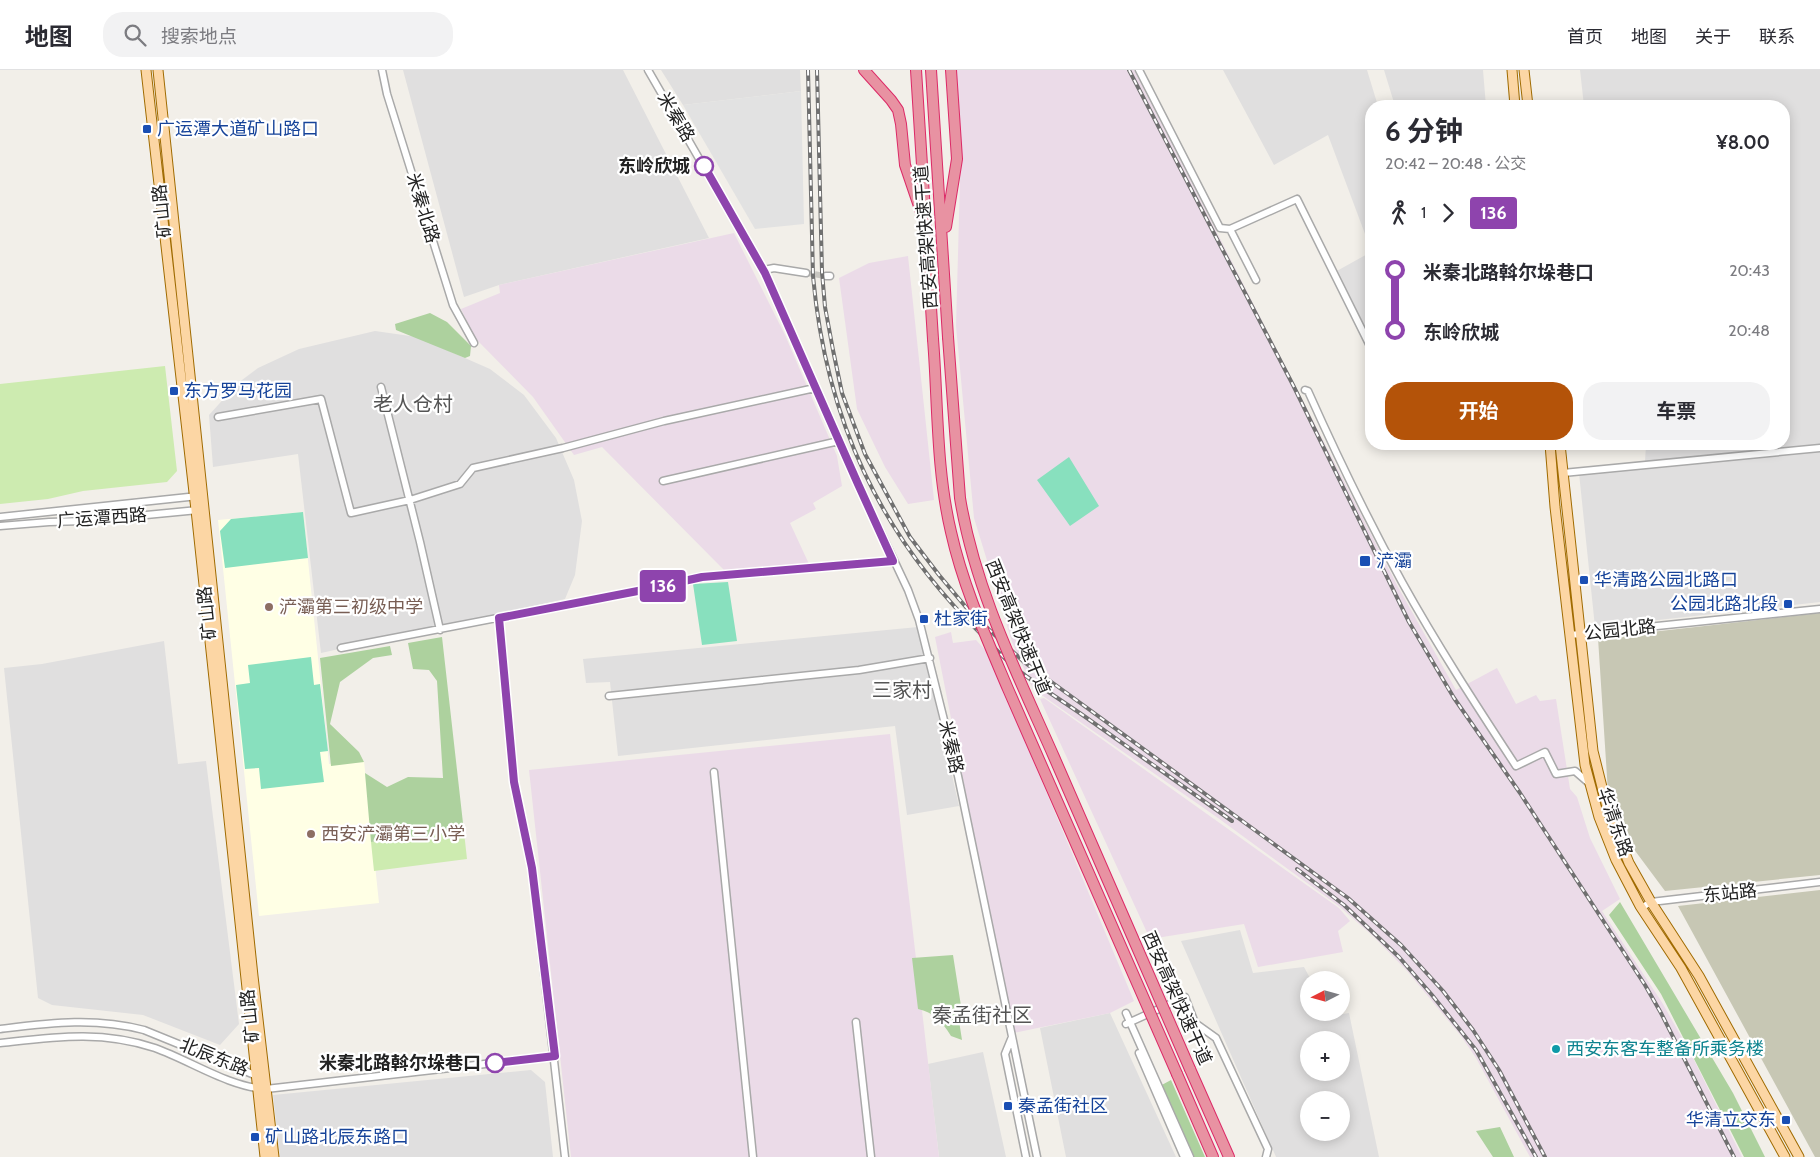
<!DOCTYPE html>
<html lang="zh">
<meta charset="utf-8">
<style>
:root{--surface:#fff;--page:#f2f2f3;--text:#2b2b33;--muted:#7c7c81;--line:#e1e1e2;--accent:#b45309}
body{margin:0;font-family:Cabin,"Noto Sans SC",sans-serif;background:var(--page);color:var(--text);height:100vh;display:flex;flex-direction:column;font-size:19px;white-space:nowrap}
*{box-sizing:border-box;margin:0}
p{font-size:16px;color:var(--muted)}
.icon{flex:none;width:28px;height:28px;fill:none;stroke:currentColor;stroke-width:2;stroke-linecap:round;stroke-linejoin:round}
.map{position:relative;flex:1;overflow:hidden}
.sheet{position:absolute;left:1365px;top:30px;width:425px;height:350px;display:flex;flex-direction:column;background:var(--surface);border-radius:20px;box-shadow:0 2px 12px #0003}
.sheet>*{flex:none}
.badge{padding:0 10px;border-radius:4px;font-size:18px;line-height:32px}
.needle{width:32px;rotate:264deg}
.tools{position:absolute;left:1300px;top:901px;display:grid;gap:10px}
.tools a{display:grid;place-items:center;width:50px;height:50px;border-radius:50%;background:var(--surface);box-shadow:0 2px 12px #0003;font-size:25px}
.map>.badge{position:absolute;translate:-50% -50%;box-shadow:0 0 0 2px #fff}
.legs{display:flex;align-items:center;gap:8px;height:55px;padding:0 20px;font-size:16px}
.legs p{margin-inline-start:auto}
.overview{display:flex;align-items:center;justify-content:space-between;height:85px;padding:0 20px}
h1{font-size:28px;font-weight:700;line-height:38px}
.button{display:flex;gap:10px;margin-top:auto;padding:10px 20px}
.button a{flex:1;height:58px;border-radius:20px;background:var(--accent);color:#fff;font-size:20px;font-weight:700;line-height:58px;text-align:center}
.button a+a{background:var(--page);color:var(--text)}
ul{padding:0 20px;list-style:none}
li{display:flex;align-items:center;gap:18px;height:60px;font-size:19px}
li i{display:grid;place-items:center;width:8px;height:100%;margin:0 6px;background:currentColor}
li i::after{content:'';width:12px;height:12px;margin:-6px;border:4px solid;border-radius:50%;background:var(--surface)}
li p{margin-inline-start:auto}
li:first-child i{background:linear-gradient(#0000 50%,currentColor 0)}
li:last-child i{background:linear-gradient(currentColor 50%,#0000 0)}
header{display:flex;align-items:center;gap:30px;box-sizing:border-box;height:70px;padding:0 25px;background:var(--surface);border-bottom:1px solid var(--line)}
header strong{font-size:24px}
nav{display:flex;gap:28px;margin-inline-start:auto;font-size:18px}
.search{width:350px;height:45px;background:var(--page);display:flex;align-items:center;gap:12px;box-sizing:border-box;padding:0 18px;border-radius:20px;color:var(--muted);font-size:19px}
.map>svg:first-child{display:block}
</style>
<header>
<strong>地图</strong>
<div class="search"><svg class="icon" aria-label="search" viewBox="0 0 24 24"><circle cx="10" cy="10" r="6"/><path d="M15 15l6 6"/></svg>搜索地点</div>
<nav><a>首页</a><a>地图</a><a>关于</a><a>联系</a></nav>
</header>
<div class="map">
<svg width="1820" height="1087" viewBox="0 0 1820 1087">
<rect width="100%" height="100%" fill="#f2efe9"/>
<path fill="#e0dfdf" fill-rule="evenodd" d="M403,0H623L709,168L499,215L464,227Z
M661,0H800L801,21L683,35Z
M1223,0H1367L1378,36H1371V180L1328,65L1274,95Z
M1384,0H1483L1486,36H1395Z
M1580,0H1820V375L1645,392L1646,374H1784V36H1584Z
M1371,182V277L1335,202Z
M375,261L417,267L490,299L524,325L556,368L574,410L582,451L575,505L565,529L321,583L298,384L213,397L209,345L238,313L258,298L299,279Z
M1820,380V532L1595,557L1579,403Z
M918,557L959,736L907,745L895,656L618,686L610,612L586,613L583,589Z
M164,571L178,694L206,691L239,954L220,975L143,945L52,935L38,928L4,598L42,594Z
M1240,860L1253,903L1304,897L1311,910H1309V942L1329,943L1331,946L1349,943L1379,1087H1276L1181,871ZM1309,970H1341V1002H1309ZM1309,1030H1341V1062H1309Z
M1110,943L1176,1087H1066L1040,958Z
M983,982L1006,1087H939L928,994Z
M531,1000L545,1012L553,1087H280L273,1025Z"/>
<path fill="#ebdbe8" d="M954,0H1134L1398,517L1456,620L1497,598L1516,634L1536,625L1540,631L1556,629L1570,719L1577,727L1590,768L1620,829L1602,841L1663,934L1691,984L1742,1087H1530L1476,988L1461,966L1408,902L1374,867L1340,837L1218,748L1033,619L1012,572L974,448L956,256L960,112Z
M734,163L785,265L837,386L842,416L813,433L816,439L790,453L809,494L724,500L602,377L574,385L533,327L475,268L461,239L500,223L499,215Z
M908,186L934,430L908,434L885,397L857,339L839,208L869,193Z
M951,562L953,573L976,570L988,583L1134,931L1110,943L1013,963L935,567Z
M1044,628L1339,838L1350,851L1338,861L1343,882L1258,897L1244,854L1150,869L1040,629Z
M890,664L939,1087H571L529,700Z"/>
<path fill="#ffffe5" d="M303,442L329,694L364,691L379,833L259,846L218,450Z"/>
<path fill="#c7c7b4" d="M1820,543V805L1665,821L1633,778L1608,722L1598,568Z
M1820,820V1087H1815L1678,836Z"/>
<path fill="#cdebb0" d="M165,296L177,401L167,412L83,421L48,429L0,434V314Z
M464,762L467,789L374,801L371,772Z"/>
<path fill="#add19e" d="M430,243L447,252L471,276L470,286L465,288L396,260L395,254Z
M442,567L464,762L371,772L365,703L387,717L408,707L443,708L437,611L429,600L413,599L408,573Z
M390,576L392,585L373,588L340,612L330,654L359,682L364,692L331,696L320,588Z
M1620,832L1733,1023L1765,1087H1744L1661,924L1609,845Z
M953,885L961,936L957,938L962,970L951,966C943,953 934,942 918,939L912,888Z
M1171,1010L1205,1087H1180L1188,1079L1158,1017Z
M1500,1057L1514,1087H1493L1476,1061Z"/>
<path fill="#88e0be" d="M1069,387L1099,436L1070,456L1037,410Z
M303,442L308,488L225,498L220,461L231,449Z
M728,512L737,571L702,575L693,514Z
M311,587L314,615L320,614L328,681L320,682L324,712L261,719L259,698L245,699L236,615L250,613L248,595Z"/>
<path fill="#e2e2e2" d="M801,21L804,154L755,159L683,35Z"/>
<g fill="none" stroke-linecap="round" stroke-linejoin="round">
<path stroke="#c8c6c1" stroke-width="6" stroke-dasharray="6 3" stroke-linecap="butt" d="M806,203L826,206"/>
<defs>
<path id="minor" d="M382,0L387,24L453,235L474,273
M648,0L765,203L858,414L908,520L919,550L958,706L1037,1087
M1139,0L1220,158L1230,159L1297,129L1371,278
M1230,159L1256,210
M764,200L774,198L806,203
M826,206H830
M381,317L420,472L440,560
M1305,320L1308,321C1337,386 1368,450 1402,512C1437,575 1476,635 1516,696L1545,682L1556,704L1575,701L1590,714
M218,347L321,329L351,443L410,430L460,414L473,398L563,378L664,351L815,318
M1563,403L1820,378
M663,411L839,371
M0,447L198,426
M0,456L49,452L84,451L198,440
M499,548L514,712L532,798L565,1087
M1570,565L1820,539
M341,578L648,519L702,507L893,491
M609,626L859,600L930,588
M714,702L753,1087
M1641,838L1651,832L1820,812
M1126,943L1190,1087
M856,952L871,1087
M1126,954L1185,927L1195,953L1216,968L1268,1079L1266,1087
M0,959C50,953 94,947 144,960L257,1006
M1012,967L1005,984L1026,1087
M0,973C55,967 101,960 155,978C191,991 229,1017 266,1019L555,986
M1139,983L1184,1087"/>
<path id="major" d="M146,0L196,440L265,1087
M158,0L253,906L274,1087
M1512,0L1515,36
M1524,0L1528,36
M1550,374L1555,437L1585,695L1599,747L1616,790L1640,836L1681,898L1785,1087
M1560,374L1593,681L1608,741L1629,793L1651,832L1699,906L1799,1087"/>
<path id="highway" d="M864,0L891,30L898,40L901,54L905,95L922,145
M916,0L933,269
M931,0L948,267
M946,157L957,89L951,0
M1190,999L1229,1087
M1177,1004L1213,1087"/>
</defs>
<use href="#minor" stroke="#a9a9a9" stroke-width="9"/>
<use href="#major" stroke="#a06b00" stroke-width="11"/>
<use href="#highway" stroke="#dc2a67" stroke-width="12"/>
<use href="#minor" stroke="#fff" stroke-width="6"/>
<use href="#major" stroke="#fcd6a4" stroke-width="9"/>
<use href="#highway" stroke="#e892a2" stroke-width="10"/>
<defs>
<path id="rail" d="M808,0L813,206C826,350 880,466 984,567C993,576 1003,587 1013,596C1035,614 1061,630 1084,646C1134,681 1183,716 1232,751
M817,0L822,202L825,237L833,280L842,323L865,384L910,467L939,505L970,542L1024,592L1348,828L1401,875L1443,921L1473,960L1499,1000L1545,1087
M1129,0L1293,315L1409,552L1454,628L1520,723L1645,915L1661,943L1734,1087
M1297,799L1344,835L1399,887L1432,925L1476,980L1536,1087"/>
</defs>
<use href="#rail" stroke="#707070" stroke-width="4"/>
<use href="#rail" stroke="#fff" stroke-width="2" stroke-dasharray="5.5" stroke-linecap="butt"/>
<defs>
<path id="highway-bridge" d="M948,267L960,428C975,520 1017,603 1054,687C1099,791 1145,895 1190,999
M933,269C938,332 936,399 951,462C963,516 986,567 1008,619L1177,1004"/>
</defs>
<use href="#highway-bridge" stroke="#dc2a67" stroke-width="12" stroke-linecap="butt"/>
<use href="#highway-bridge" stroke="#e892a2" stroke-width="10"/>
</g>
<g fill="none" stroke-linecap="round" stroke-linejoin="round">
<defs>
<path id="line-1" d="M495,993L555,986L532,798L514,712L499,548L648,519L702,507L893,491L858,414L765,203L704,96"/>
</defs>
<use href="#line-1" stroke="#fff" stroke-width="11"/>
<use href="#line-1" stroke="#8e44ad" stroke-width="8"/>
</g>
<g fill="#1a4fb4" stroke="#fff" stroke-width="2">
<rect x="142" y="54" width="10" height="10" rx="2.5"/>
<rect x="169" y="316" width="10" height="10" rx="2.5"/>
<rect x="1359" y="485" width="12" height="12" rx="2.5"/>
<rect x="1579" y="505" width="10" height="10" rx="2.5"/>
<rect x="1783" y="529" width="10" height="10" rx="2.5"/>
<rect x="919" y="544" width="10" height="10" rx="2.5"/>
<rect x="1003" y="1031" width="10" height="10" rx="2.5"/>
<rect x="1781" y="1045" width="10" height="10" rx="2.5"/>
<rect x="250" y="1062" width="10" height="10" rx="2.5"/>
</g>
<g fill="#fff" stroke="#8e44ad" stroke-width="2.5">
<circle cx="704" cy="96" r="9"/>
<circle cx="495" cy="993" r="9"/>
</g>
<g fill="#8d6e63" stroke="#fff" stroke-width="2">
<circle cx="269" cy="537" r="5"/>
<circle cx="311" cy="764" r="5"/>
</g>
<circle fill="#0f9aa8" stroke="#fff" stroke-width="2" cx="1556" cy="979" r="5"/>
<g text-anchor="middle" stroke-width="4.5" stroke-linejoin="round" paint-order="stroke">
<g font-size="18" fill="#222" stroke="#fff">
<text transform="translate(676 47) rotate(59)" y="6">米秦路</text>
<text transform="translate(423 138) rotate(73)" y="6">米秦北路</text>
<text transform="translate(162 141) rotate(-96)" y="6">矿山路</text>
<text transform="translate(926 167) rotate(-94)" y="6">西安高架快速干道</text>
<text transform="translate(102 448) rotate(-4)" y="6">广运潭西路</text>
<text transform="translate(207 543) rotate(-96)" y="6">矿山路</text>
<text transform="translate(1018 557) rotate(68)" y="6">西安高架快速干道</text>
<text transform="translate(1620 560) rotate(-6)" y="6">公园北路</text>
<text transform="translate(951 677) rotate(77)" y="6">米秦路</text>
<text transform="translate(1615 752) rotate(71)" y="6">华清东路</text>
<text transform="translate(1730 823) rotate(-6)" y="6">东站路</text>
<text transform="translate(1177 928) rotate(66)" y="6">西安高架快速干道</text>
<text transform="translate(250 946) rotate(-96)" y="6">矿山路</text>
<text transform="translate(214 987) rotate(22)" y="6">北辰东路</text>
</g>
<g font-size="18" fill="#164399" stroke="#fff" text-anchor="start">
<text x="157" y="65">广运潭大道矿山路口</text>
<text x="184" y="327">东方罗马花园</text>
<text x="1376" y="497">浐灞</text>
<text x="1594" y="516">华清路公园北路口</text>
<text x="1778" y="540" text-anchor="end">公园北路北段</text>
<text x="934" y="555">杜家街</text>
<text x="1018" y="1042">秦孟街社区</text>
<text x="1776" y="1056" text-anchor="end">华清立交东</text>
<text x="265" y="1073">矿山路北辰东路口</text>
</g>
<g font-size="18" font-weight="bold" fill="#222" stroke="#fff" text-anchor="end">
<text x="690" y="102">东岭欣城</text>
<text x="481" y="999">米秦北路斡尔垛巷口</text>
</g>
<g font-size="18" fill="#785e54" stroke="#fff" text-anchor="start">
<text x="279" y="543">浐灞第三初级中学</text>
<text x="321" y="770">西安浐灞第三小学</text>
</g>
<g font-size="18" fill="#0d838f" stroke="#fff" text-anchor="start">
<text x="1566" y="985">西安东客车整备所乘务楼</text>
</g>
<g font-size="20" fill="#555" stroke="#fff">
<text x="413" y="341">老人仓村</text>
<text x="902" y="627">三家村</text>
<text x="982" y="952">秦孟街社区</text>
</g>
</g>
</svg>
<div class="tools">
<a><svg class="needle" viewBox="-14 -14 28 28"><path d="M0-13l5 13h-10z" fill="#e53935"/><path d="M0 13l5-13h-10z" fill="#7c7c81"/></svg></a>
<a>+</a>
<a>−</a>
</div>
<b class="badge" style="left:663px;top:516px;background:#8e44ad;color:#fff">136</b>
<section class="sheet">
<div class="overview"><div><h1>6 分钟</h1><p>20:42 – 20:48 · 公交</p></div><b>¥8.00</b></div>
<div class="legs"><svg class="icon" aria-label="walk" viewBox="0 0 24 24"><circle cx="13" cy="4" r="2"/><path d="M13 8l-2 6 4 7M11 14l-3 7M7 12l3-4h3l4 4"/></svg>1<svg class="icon" aria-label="forward" viewBox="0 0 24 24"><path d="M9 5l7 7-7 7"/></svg><b class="badge" style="background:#8e44ad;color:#fff">136</b></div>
<ul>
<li><i style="color:#8e44ad"></i><b>米秦北路斡尔垛巷口</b><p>20:43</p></li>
<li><i style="color:#8e44ad"></i><b>东岭欣城</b><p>20:48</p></li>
</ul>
<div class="button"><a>开始</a><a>车票</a></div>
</section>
</div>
